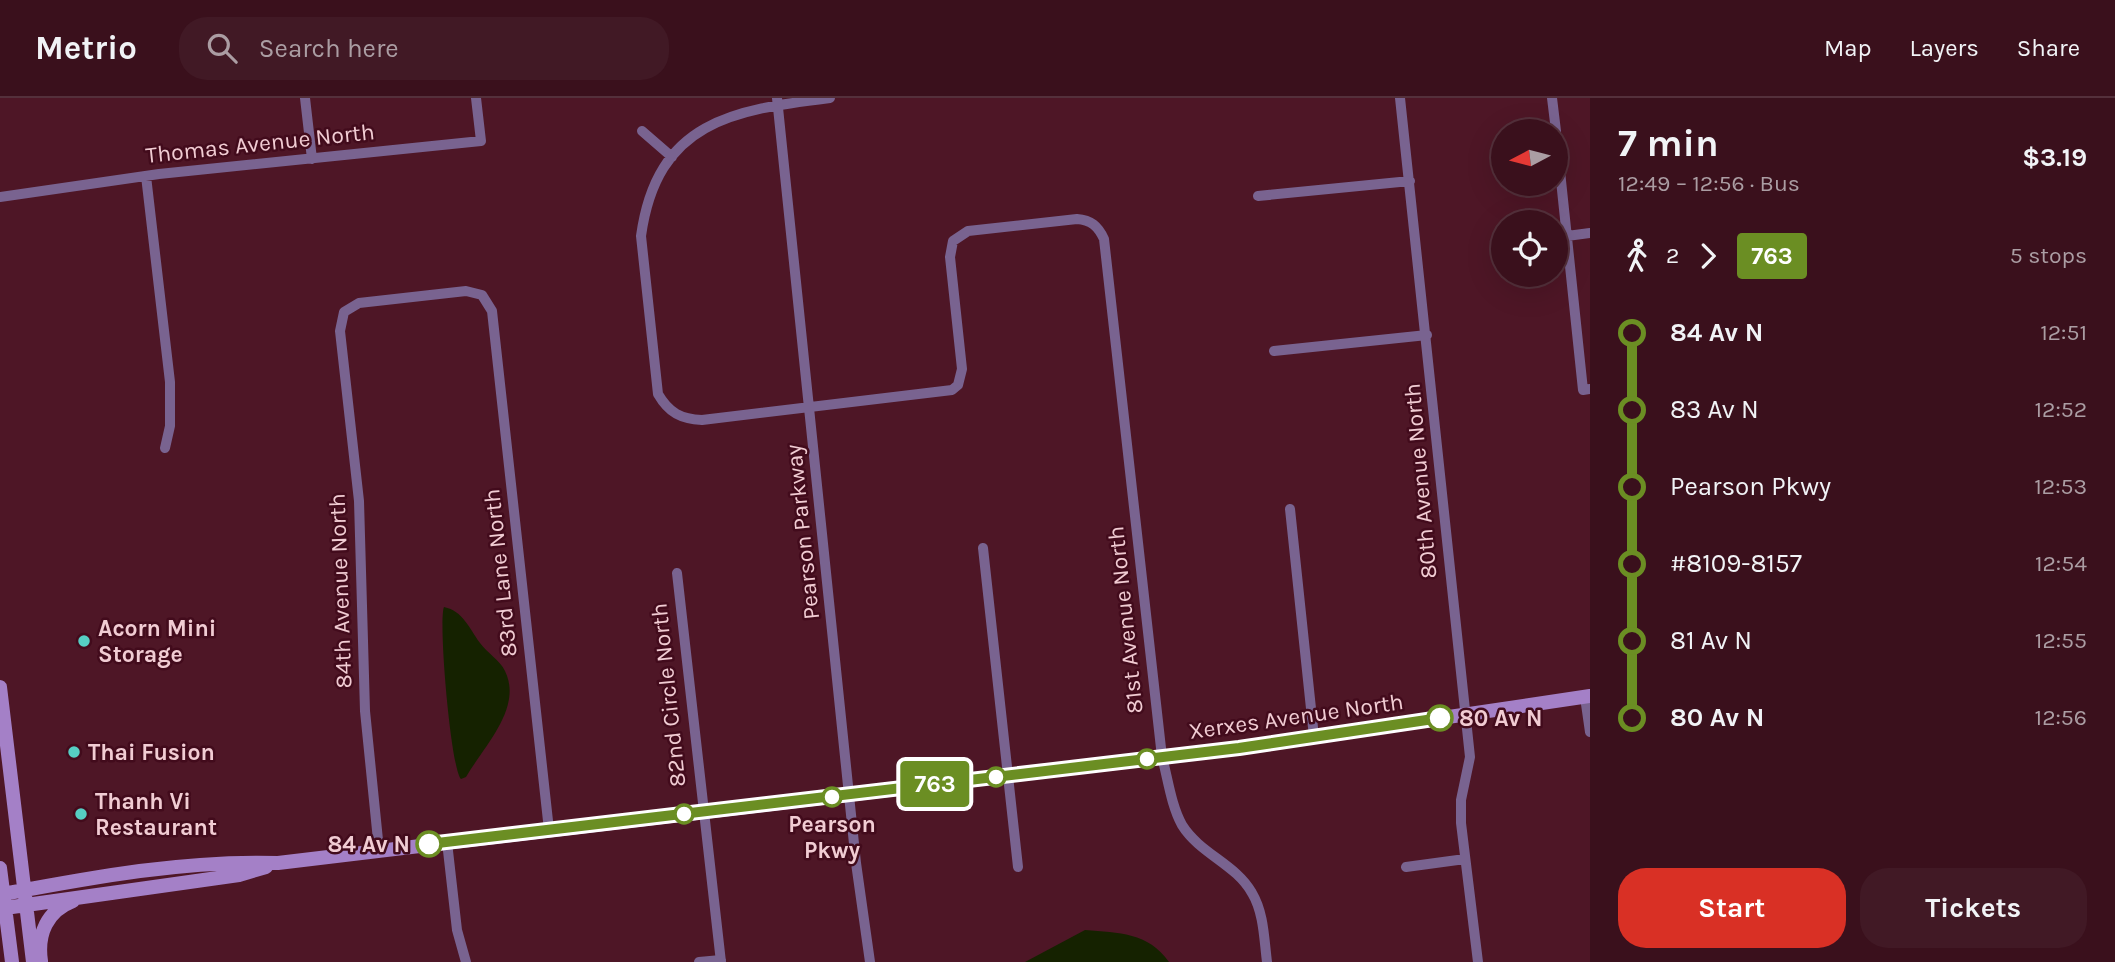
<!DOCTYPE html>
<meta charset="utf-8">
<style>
:root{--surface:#3a101c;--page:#411925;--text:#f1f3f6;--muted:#ab9da3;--line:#54303b;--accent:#d93025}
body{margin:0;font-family:Karla,sans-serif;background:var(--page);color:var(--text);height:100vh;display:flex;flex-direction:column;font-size:26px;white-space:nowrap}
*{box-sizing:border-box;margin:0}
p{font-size:23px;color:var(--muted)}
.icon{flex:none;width:38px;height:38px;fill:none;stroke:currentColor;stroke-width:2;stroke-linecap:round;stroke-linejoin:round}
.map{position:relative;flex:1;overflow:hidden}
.side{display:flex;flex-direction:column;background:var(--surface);width:525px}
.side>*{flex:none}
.badge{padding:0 14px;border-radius:5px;font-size:24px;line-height:46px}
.needle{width:46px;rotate:263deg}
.buttons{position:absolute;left:1491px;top:21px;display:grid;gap:14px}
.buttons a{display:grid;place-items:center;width:77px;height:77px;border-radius:50%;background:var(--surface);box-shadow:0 7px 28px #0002,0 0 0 2px var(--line);font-size:35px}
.map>.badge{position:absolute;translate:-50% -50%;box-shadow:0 0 0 4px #fff}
.legs{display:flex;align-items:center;gap:10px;height:77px;padding:0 28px;font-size:23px}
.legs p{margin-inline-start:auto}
.summary{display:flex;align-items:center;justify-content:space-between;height:119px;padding:0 28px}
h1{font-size:38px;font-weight:700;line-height:52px}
.primary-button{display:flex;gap:14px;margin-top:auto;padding:14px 28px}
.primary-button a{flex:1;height:80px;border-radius:28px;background:var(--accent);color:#fff;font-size:28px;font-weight:700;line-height:80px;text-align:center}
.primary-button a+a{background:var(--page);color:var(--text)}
ul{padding:0 28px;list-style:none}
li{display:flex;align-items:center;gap:24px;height:77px;font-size:26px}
li i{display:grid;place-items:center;width:10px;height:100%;margin:0 9px;background:currentColor}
li i::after{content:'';width:18px;height:18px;margin:-9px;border:5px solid;border-radius:50%;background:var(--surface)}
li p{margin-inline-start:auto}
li:first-child i{background:linear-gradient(#0000 50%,currentColor 0)}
li:last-child i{background:linear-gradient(currentColor 50%,#0000 0)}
header{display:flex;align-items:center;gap:42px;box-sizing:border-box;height:98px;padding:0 35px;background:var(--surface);border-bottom:2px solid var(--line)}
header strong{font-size:33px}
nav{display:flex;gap:38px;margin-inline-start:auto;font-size:24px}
.search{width:490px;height:63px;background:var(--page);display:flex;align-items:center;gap:18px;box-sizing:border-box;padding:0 24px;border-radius:28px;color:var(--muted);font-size:26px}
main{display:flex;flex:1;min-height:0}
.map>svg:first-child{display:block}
</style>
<header>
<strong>Metrio</strong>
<div class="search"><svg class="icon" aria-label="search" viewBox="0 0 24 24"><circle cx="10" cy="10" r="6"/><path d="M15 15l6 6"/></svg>Search here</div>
<nav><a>Map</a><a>Layers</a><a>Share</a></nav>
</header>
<main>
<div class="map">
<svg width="1590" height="864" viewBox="0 0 1590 864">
<rect width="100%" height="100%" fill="#4e1626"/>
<path fill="#152200" d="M444,509C463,513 469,530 480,545C487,555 500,562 505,573C523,610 484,648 466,679L461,681C451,672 438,523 444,509Z
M1085,832C1119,835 1148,834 1169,864H1025Z"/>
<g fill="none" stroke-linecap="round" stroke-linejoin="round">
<path stroke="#796390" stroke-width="10" d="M305,0L312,61
M777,0L856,765L870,864
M830,0C733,12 657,23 641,138L658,296C669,315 681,321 702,322L952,292L958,287L962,271L950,159L953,143L968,133L1077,121C1091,122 1098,128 1104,141L1162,659C1168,681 1171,707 1182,727C1200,756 1236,766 1252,795C1264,815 1264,841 1267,864
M1400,0L1470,659L1461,702V725L1478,864
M1552,0L1556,33
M642,33L672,59
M1556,35L1583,292L1590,291
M146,78L170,284V328L165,350
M1258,98L1410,83
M0,99L159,76L481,43L476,0
M1567,138L1590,135
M1274,253L1427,237
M1290,411L1314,639
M983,450L1018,769
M677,475L721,864
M1585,599L1590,634
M447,744L457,832L466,864
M379,752L365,613L359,403L340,233L344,214L359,205L466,193L482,197L492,213L549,732
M1406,769L1465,761
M699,864L721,862"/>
<path stroke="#a480c7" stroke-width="14" d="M0,589L33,864
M0,770L12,864
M3,796C94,779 185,762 278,765L1239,650L1590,598
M5,810L239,777L266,769
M41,863C37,836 47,813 73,803"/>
</g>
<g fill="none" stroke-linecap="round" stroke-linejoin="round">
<defs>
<path id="line-1" d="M429,746L1239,650L1440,620"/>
</defs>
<use href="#line-1" stroke="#fff" stroke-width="16"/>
<use href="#line-1" stroke="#6b8e23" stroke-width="10"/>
</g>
<g fill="#56cec3" stroke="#420b1c" stroke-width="2.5">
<circle cx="84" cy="543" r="7"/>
<circle cx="74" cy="654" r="7"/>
<circle cx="81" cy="716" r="7"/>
</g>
<g fill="#fff" stroke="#6b8e23" stroke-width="3.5">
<circle cx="1440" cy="620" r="12"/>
<circle cx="1147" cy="661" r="9"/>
<circle cx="996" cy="679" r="9"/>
<circle cx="832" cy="699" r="9"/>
<circle cx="684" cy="716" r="9"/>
<circle cx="429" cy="746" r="12"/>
</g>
<g text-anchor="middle" stroke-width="5" stroke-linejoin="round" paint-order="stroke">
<g font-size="23" fill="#f1ccd3" stroke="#420b1c">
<text transform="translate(260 45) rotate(-6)" y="8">Thomas Avenue North</text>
<text transform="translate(1420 383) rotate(-95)" y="8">80th Avenue North</text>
<text transform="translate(802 434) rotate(-96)" y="8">Pearson Parkway</text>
<text transform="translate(500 475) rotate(-96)" y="8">83rd Lane North</text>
<text transform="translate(340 493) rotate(-92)" y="8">84th Avenue North</text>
<text transform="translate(1125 522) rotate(-96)" y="8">81st Avenue North</text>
<text transform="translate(668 597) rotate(-96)" y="8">82nd Circle North</text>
<text transform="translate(1296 618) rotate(-8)" y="8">Xerxes Avenue North</text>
</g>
<g font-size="23" font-weight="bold" fill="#f1ccd3" stroke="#420b1c" text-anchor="start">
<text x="98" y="538">Acorn Mini<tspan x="98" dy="26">Storage</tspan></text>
<text x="88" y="662">Thai Fusion</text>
<text x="95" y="711">Thanh Vi<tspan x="95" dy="26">Restaurant</tspan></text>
</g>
<g font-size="23" font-weight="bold" fill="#f1ccd3" stroke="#420b1c" text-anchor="start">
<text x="1459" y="628">80 Av N</text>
<text x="832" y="734" text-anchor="middle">Pearson<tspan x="832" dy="26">Pkwy</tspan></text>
<text x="410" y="754" text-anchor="end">84 Av N</text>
</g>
</g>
</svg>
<div class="buttons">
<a><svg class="needle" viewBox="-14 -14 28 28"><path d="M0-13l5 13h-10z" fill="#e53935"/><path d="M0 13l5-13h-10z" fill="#ab9da3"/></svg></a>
<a><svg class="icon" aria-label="locate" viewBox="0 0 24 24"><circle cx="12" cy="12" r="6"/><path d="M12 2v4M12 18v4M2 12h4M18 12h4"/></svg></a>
</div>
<b class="badge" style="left:935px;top:686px;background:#6b8e23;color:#fff">763</b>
</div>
<section class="side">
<div class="summary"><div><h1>7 min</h1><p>12:49 – 12:56 · Bus</p></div><b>$3.19</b></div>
<div class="legs"><svg class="icon" aria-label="walk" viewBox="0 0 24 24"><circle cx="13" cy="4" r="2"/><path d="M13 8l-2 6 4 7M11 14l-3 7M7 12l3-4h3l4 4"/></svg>2<svg class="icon" aria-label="forward" viewBox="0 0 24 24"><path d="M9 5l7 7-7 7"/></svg><b class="badge" style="background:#6b8e23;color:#fff">763</b><p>5 stops</p></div>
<ul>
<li><i style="color:#6b8e23"></i><b>84 Av N</b><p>12:51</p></li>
<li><i style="color:#6b8e23"></i><span>83 Av N</span><p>12:52</p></li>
<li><i style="color:#6b8e23"></i><span>Pearson Pkwy</span><p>12:53</p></li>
<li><i style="color:#6b8e23"></i><span>#8109-8157</span><p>12:54</p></li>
<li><i style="color:#6b8e23"></i><span>81 Av N</span><p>12:55</p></li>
<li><i style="color:#6b8e23"></i><b>80 Av N</b><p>12:56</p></li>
</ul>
<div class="primary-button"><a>Start</a><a>Tickets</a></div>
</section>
</main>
